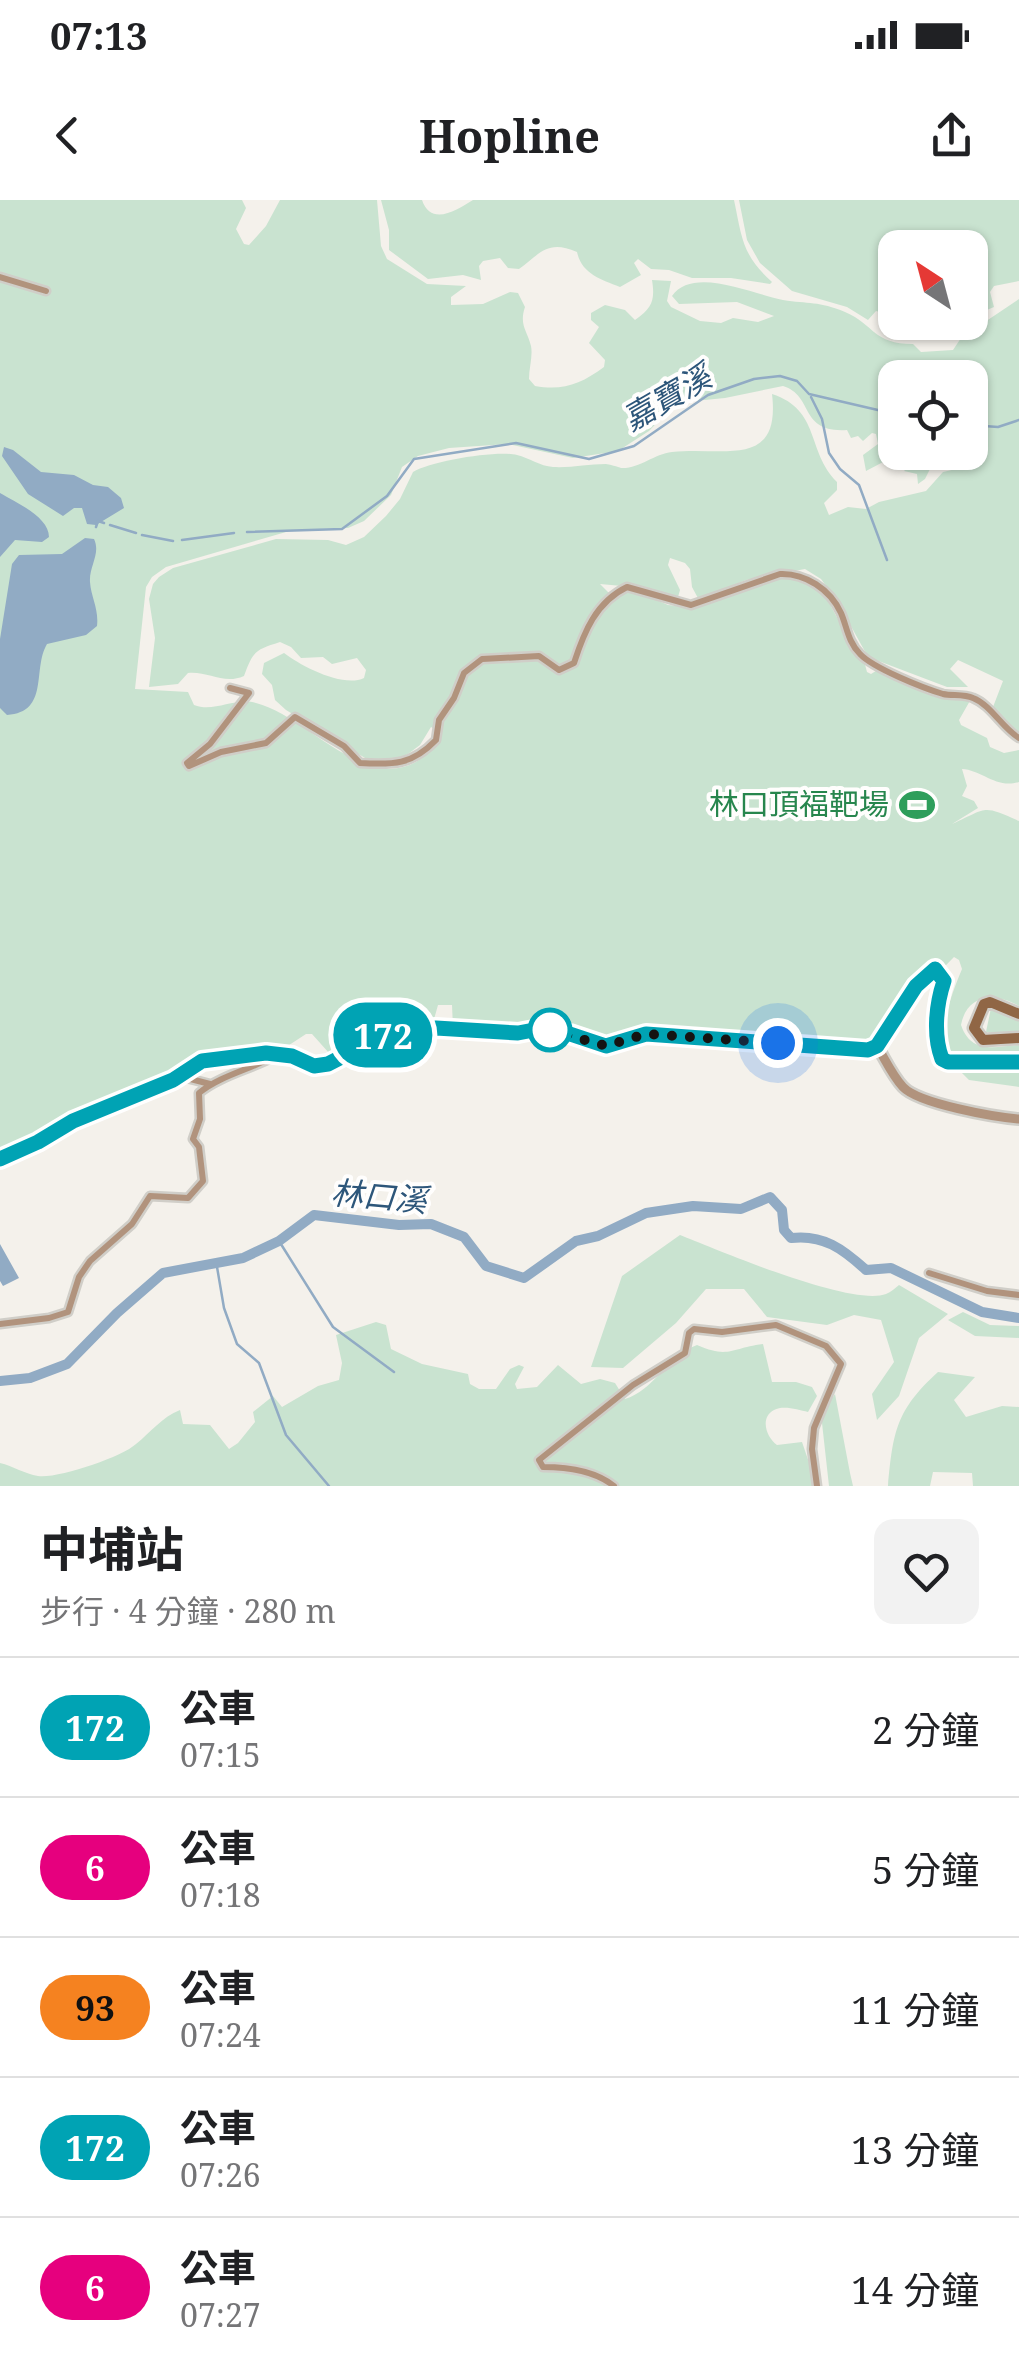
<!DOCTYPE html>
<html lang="zh-TW">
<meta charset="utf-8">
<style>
:root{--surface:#fff;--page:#f2f2f2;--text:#202124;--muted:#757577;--line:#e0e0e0}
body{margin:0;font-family:"Noto Serif","Noto Sans TC",serif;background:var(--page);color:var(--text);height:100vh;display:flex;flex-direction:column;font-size:38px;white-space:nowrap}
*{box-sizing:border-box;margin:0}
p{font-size:32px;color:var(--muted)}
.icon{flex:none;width:55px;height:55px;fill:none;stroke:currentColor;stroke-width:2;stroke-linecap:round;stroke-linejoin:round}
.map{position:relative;height:1286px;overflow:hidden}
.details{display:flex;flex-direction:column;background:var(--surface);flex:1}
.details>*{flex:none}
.badge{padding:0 20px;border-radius:32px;font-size:35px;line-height:65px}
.needle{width:65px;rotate:324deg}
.fabs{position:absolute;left:878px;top:30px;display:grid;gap:20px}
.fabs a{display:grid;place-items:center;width:110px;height:110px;border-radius:20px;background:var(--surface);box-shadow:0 2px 8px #0004;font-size:50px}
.you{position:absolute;width:50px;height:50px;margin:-25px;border:8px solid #fff;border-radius:50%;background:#1a73e8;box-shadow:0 0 0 15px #1a73e833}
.map>.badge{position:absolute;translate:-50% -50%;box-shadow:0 0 0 5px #fff}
.round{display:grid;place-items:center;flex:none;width:105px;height:105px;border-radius:20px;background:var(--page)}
.head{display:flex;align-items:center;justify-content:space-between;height:170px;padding:0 40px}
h1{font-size:48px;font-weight:700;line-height:75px}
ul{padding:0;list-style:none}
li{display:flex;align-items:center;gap:30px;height:140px;padding:0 40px;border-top:2px solid var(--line)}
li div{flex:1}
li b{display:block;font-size:38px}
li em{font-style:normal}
li .badge{min-width:110px;font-weight:700;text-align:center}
.status{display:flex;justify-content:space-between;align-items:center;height:70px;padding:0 50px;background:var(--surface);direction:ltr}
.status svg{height:28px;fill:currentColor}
header{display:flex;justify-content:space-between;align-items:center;height:130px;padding:0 40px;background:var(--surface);font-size:45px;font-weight:700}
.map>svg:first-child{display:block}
</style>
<div class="status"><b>07:13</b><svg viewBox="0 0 49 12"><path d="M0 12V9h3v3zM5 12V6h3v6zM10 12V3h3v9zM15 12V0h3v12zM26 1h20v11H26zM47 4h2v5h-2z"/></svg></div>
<header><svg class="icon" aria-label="back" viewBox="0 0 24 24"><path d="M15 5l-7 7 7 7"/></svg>Hopline<svg class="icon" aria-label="share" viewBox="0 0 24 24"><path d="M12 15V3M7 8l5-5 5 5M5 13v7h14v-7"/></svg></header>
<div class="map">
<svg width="1019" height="1286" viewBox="0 0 1019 1286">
<rect width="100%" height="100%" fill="#f4f1eb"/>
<path fill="#c9e3d0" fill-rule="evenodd" d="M0,0H242L246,8L236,29L244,44L249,45L266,26L280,0H377L381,46L387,59L427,84L466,86L451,97V105L483,104L510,92L518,93L525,107C519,125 527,130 531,146C533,156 529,168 529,179L535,186C563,191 581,184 604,167L605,160L589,143L599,127L591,120V113L605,105L625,110L635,120C653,108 655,99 652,80L671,81L667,101L671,107L700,121L721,123L733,118L758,122L774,116L737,102L679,104L672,96C693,65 755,95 783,100C808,104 819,101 845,112C875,125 873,144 913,144L921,152L953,150L961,138L1019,99V535L1002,523L993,507L1003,481L958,460L950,469L968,487H947L868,457L837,401L821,379L805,369L746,380L699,400L692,387L690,369L685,363L670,358L668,365L680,390L678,397L666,399L633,387L600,384L610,394L634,390L668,405L690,407L794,374L823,391L841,425L862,453L867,472L871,474L879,469L907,482L970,495L971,499L959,520L961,525L987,538L990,547L1004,553L1019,550V582C996,589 982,570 962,569L967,586L962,596L974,601L978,608L952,624C988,608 981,604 1019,621V806C996,793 967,793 961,825C971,854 994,847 1019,845V858L957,860C934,835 951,796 962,769L959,760L954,757L906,806L878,844L842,849L694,832L642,831L624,838H598L543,825L453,827L452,805H438L431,830L405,831L343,857L329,853L312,834H306L280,851L205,862L0,959ZM895,178H970V252L962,253L956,269L943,272L926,291L879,302L866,309L848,307L829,315L824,303L837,290V282C806,251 821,210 772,194C781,270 723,246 672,252C654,254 639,269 621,268C619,267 608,264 606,264C588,264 571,268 553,267C540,266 529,258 517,255C497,250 431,261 413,272L400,299L386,316L364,337L346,345L328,340L276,339L173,368L159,377L153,384L149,399L155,438L149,487L178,484L188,473C208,471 224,485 244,476C253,451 255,450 280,442L291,447L301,458L323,457L332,464L357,458L366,470L364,478C343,488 301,466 284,453L264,463L262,474L272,485L275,500L286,510L370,561L390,562L408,554L420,545L431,527L441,533C436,538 434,546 429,552C374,605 309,516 256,503C235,497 214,513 194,505L188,492L135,489L146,387L152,377L166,367L293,330L348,328L364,321L391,295L402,267L418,256L449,248L508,244L573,258L618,251L649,231L670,209L684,202L725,198L783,186C815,196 798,233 847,230L851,238L858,236L863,241L872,233L876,234L878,244L863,255L866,271L885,261L900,262L910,253L895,252Z
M381,0H422C431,27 457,10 473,0H734C742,38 742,55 772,82L770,84L731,78H692L669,70L651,69L638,59L634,63L641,75L620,87C600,79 582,74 577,52C547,39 540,54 519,69L508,68L500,58L483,61L479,66L481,80L463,75L428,79L389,50V30Z
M739,0H1019V81L994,86L990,92L994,107L982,112L976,109L970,78V48H895V116L876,111L868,120L847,107L792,91L760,63L747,40Z
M922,253H938L925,279L918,284L917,274L904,271Z
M991,808L1019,820V832H986Z
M958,869L1019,871V887L969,880Z
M680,1035C718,1050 851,1107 886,1094C891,1092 895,1088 899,1085L948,1114L919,1138L899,1196L877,1220L872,1194L894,1162L881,1120L854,1115L827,1125L767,1117L744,1089H706L676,1123L623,1168L591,1167L622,1076Z
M963,1112L990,1125L1019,1126V1138L975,1136L948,1120Z
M376,1122L386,1125L391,1149L422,1164L468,1174L470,1184L479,1189H496L510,1169L519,1165L524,1167L515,1184L517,1189L537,1187L558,1165L581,1184L600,1179L615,1183L625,1199C653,1191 668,1156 697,1145C729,1159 731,1148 763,1144L772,1182H796L812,1187L817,1196L808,1212C798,1210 784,1205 774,1210C759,1218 767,1238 777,1245L802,1242L817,1286H0V1263C13,1266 25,1274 38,1276C57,1279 122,1257 136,1244C151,1232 162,1217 180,1210L183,1224L210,1225L229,1249L238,1243L255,1222L253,1212L273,1196L282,1207L318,1186L339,1180L342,1163L336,1135Z
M938,1172L975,1177L954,1200L966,1217L1002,1206L1019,1207V1286H973L972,1273L933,1272L930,1286H888C893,1232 896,1210 938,1172Z
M835,1194L850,1273L853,1286H829L821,1214Z"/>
<path fill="#91abc4" d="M4,247L13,250L41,272L74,275L93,285L108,287L121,298L124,308L96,325L87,324L82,308H74L63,316L28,294L2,256Z
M0,293C17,303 49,317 49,337L42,342L15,340L0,357Z
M85,338L94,339C101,354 89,366 90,382C91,397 99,409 97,426L86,435L47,444C32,469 50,512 7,515L0,508V439L12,364L19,355L62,354Z
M0,1044L19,1078L3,1086L0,1081Z"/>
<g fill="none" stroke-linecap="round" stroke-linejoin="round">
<path stroke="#91abc4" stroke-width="2.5" d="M811,197L822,219L829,253L840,269L859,285L887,360
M970,225L998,227L1019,220
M110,325L136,333
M96,327L98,321L104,323
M247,332L342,329L387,296L414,259L516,243L589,259L634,246L708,195L754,179L780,176L797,181L809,194L895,214
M142,335L173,341
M182,340L234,333
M279,1041L333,1127L394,1172
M216,1061L224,1108L237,1144L259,1163L286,1235L329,1286"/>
<path stroke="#91abc4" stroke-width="10" d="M0,1181L30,1178L67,1164L117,1113L163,1073L243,1058L279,1041L314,1015L399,1025L431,1024L464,1037L486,1066L524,1078L576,1041L598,1036L646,1013L693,1006L741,1009L770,997L782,1010L784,1030L791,1038C823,1034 843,1049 866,1070L891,1068L982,1112L1019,1118"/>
<defs>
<path id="minor" d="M0,77L46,91
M230,488L249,493L210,544L187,563L189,566L221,552L266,543L295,517L344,546L360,563C393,565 412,565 436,540L439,520L454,498L464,473L482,459L539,456L559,470L574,463C584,432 596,402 627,387L691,405L780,374C805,373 830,389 841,413C847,427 848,442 860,454C873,468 923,488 943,494C952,496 964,494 973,498C991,505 1002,528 1019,538
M179,876L210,884
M929,1073L987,1091L1019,1095
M0,1124L49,1118L68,1112L79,1077L90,1061L132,1024L150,996L188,998L203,981L199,947L193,939L200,919L199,893C221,875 252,869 277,855
M614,1286C594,1270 567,1267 543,1267L539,1260L633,1185L685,1153L689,1133L694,1129L722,1132L776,1125L826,1146L841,1164L814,1228L812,1249L817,1286"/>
<path id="tertiary" d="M877,846C885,859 892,875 903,887C919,904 995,917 1019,919"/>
<path id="secondary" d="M1019,814L990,802L984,804L974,828L983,840L1019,838
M0,959L73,921L173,879L202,861L266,853L292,856L314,866L327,864L388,833L436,828L519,833L539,829L570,834L606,846L646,834L868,850L877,846L915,787L935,769L944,781C937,805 933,834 942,859L949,862L1019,861"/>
</defs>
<use href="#minor" stroke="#d0cec8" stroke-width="11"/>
<use href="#tertiary" stroke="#d0cec8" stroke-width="14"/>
<use href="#secondary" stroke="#d0cec8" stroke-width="15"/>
<use href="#minor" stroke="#b1937d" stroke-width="6"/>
<use href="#tertiary" stroke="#b1937d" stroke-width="9"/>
<use href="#secondary" stroke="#906645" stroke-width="10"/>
</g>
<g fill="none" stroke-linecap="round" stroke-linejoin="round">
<defs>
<path id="line" d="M0,959L38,942L73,921L173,880L202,861L266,853L292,856L314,866L328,864L388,833L436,828L518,833L539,829L570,834L606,846L646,834L868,850L877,846L916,786L935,769L944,781C936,805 933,835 942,859L948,862H1019"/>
</defs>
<use href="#line" stroke="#fff" stroke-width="22"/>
<use href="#line" stroke="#00a3b4" stroke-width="15"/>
<path stroke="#151412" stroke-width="10" stroke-dasharray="0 18" d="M550,830L606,846L646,834L778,843"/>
</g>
<defs>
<symbol id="stadium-bare" viewBox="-9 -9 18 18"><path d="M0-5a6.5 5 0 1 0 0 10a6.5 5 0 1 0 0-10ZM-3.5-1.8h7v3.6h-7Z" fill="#2e9e5b" stroke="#fffefd" stroke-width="2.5" paint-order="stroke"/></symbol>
</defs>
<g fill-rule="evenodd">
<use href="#stadium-bare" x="892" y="580" width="50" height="50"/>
</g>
<circle fill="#fff" stroke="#00a3b4" stroke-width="5" cx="550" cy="830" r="20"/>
<g text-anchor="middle" stroke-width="8" stroke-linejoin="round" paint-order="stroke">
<g font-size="30" fill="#27864d" stroke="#fffefd" text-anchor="end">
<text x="889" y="615">林口頂福靶場</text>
</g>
<g font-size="32" font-style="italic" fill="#2d567a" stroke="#fffefd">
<text transform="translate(667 198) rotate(-30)" y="11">嘉寶溪</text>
<text transform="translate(379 997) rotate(5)" y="11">林口溪</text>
</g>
</g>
</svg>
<div class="fabs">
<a><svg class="needle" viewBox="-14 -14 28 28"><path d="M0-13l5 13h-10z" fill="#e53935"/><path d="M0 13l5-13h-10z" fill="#757577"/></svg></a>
<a><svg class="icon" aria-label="locate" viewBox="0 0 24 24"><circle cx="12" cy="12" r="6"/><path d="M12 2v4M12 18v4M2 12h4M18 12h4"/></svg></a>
</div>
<div class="you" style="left:778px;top:843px"></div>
<b class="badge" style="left:383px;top:835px;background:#00a3b4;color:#fff">172</b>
</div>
<section class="details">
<div class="head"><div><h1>中埔站</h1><p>步行 · 4 分鐘 · 280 m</p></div><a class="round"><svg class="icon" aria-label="heart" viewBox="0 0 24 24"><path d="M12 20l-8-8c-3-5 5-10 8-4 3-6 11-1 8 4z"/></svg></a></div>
<ul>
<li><span class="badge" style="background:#00a3b4;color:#fff">172</span><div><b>公車</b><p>07:15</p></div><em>2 分鐘</em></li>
<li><span class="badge" style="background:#e6007e;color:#fff">6</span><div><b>公車</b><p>07:18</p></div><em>5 分鐘</em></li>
<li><span class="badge" style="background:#f58220;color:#111">93</span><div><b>公車</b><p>07:24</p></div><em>11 分鐘</em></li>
<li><span class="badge" style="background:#00a3b4;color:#fff">172</span><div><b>公車</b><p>07:26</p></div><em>13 分鐘</em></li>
<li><span class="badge" style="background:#e6007e;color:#fff">6</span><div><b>公車</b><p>07:27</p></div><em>14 分鐘</em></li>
</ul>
</section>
